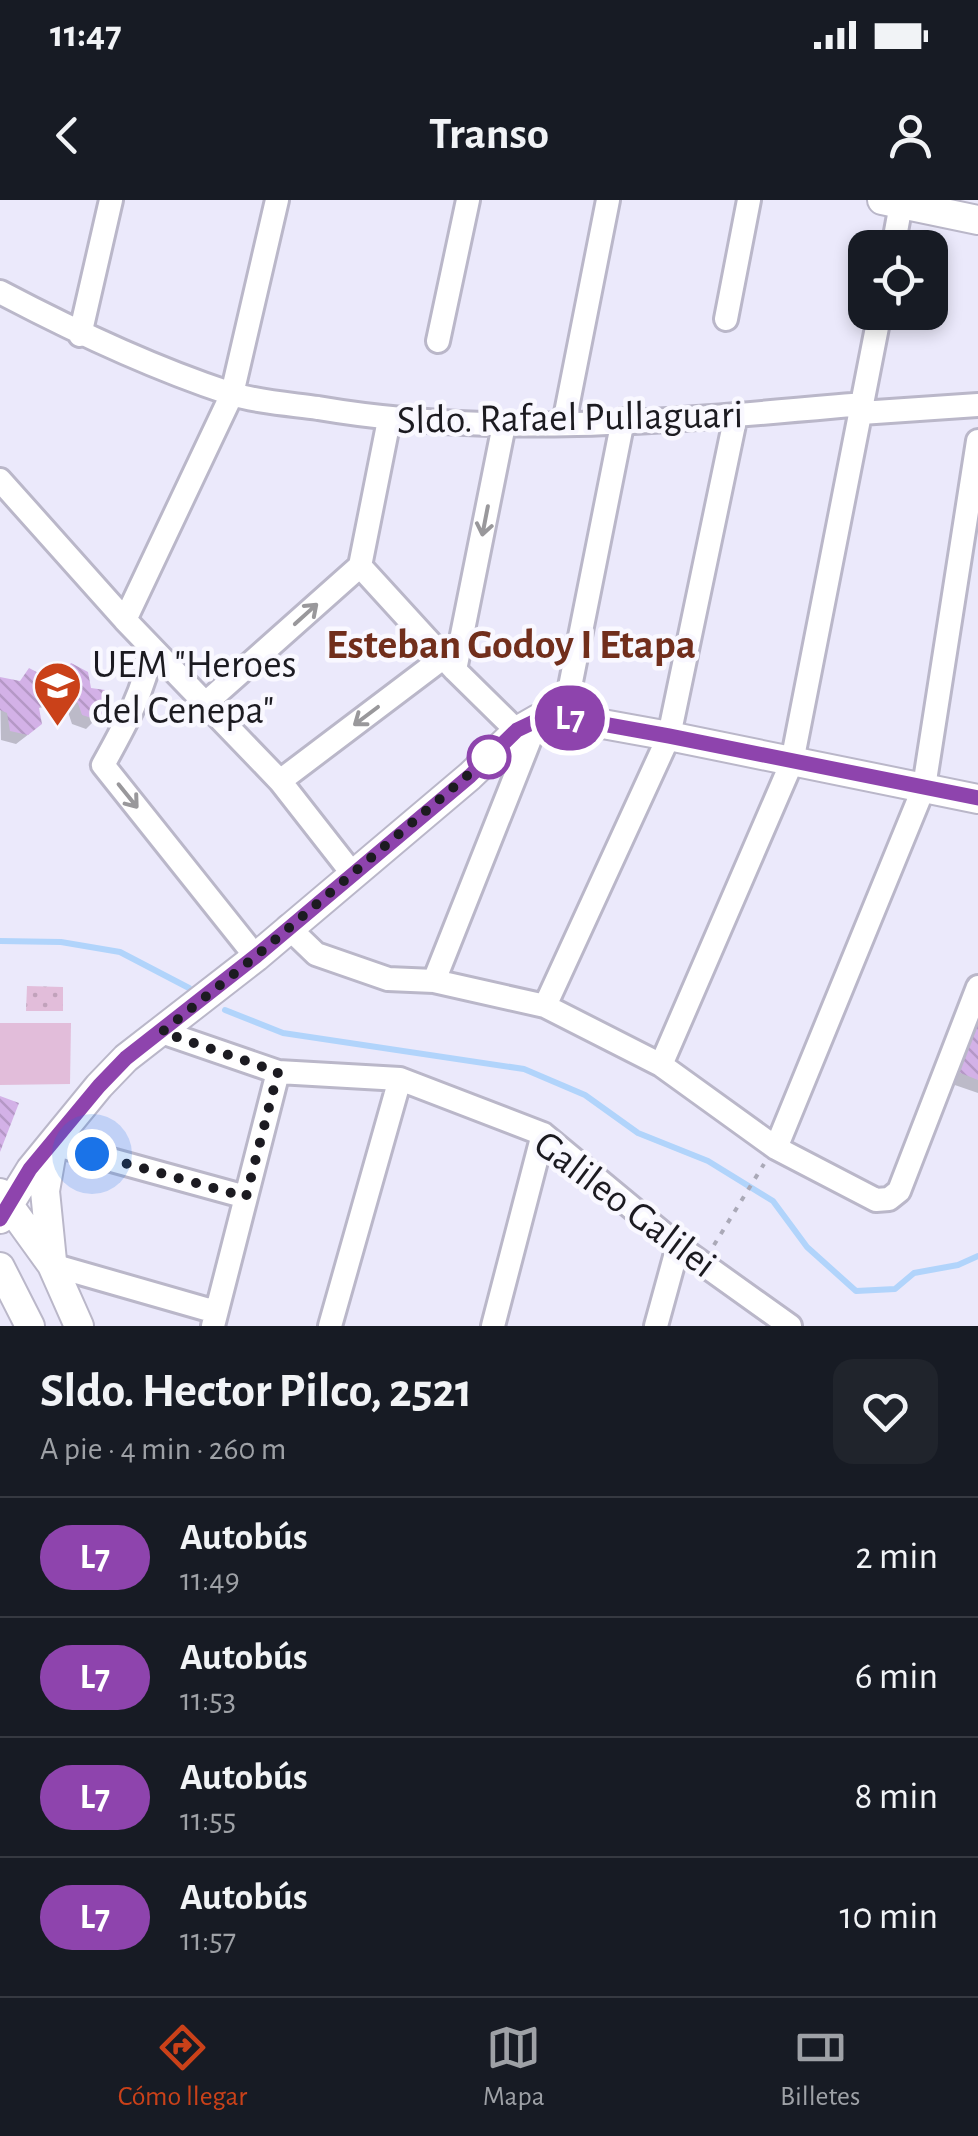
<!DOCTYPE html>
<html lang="es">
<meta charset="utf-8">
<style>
:root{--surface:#171b24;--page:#20242c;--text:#f1f3f6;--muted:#9ea1a6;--line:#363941;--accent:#ca4119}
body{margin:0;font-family:"Alegreya Sans",sans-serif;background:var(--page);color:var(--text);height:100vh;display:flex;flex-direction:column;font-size:38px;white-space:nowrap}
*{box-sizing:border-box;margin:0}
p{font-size:32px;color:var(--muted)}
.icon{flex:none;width:55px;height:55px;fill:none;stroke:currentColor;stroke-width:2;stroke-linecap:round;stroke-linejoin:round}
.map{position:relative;height:1126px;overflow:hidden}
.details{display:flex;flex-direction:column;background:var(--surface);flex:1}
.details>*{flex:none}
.badge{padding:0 20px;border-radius:32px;font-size:35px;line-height:65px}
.fabs{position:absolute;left:848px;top:30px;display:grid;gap:20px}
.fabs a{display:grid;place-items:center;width:100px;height:100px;border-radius:20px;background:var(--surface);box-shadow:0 5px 15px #0003;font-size:50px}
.you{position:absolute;width:50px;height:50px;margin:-25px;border:8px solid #fff;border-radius:50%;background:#1a73e8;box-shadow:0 0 0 15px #1a73e833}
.map>.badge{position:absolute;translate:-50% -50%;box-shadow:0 0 0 5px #fff}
.round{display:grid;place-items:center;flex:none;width:105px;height:105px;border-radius:20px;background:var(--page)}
.head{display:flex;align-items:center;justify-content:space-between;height:170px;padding:0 40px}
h1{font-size:48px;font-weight:600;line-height:75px}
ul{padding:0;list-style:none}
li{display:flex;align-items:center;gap:30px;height:120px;padding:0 40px;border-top:2px solid var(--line)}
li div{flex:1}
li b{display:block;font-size:38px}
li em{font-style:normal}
li .badge{min-width:110px;font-weight:700;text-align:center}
.status{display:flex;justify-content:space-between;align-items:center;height:70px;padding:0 50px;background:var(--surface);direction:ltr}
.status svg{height:28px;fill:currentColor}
header{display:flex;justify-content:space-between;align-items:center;height:130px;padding:0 40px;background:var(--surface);font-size:45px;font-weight:600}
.menu{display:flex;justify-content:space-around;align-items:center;height:140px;border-top:2px solid var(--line);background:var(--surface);font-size:28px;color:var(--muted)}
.menu a{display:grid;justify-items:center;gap:5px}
.menu .on{color:var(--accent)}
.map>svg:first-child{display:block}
</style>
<div class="status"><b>11:47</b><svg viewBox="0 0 49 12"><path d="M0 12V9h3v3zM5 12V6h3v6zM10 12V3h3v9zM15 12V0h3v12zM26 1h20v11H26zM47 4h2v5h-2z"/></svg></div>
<header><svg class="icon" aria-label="back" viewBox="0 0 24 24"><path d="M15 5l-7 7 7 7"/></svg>Transo<svg class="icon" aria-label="person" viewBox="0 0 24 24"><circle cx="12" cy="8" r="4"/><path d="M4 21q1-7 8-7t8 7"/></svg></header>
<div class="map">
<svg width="978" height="1126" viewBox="0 0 978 1126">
<defs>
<pattern id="grass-dots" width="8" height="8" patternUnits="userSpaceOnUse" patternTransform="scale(2.5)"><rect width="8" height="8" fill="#e2bdda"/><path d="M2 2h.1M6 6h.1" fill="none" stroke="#c1a2bb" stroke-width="1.8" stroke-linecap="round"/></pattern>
<pattern id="building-back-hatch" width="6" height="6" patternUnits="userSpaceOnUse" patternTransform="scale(2.5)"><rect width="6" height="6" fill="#d3b1e7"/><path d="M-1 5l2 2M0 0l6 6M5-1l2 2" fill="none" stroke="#b598c6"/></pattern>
</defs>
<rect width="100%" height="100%" fill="#ebe9fb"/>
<path fill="url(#grass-dots)" d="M27,786L63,787V811H26Z"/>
<path fill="#e2bdda" d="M0,823H71L70,884L0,885Z"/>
<path fill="#0003" d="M62,476L96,519L86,529L72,524L68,512L55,506L37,508L29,534L16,544L1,540L0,480L18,483Z
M978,825V893L949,883L970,834Z"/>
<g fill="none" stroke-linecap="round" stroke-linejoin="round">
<path stroke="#b1d4fb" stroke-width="6" d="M0,741L61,742L120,752L189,788
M225,810L283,833L524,869L585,895L638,933L708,961L773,1001L807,1047L856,1091L895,1089L914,1073L958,1065L978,1056"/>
</g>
<path fill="url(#building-back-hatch)" d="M71,463L88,472L91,488L105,490L107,505L98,520L82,515L78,503L66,497L46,500L39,508L42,524L28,535L10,531L7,513L0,510V477L20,481L29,468L42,475L61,474Z
M978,823V880L958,872Z
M0,896L19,903L0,952Z"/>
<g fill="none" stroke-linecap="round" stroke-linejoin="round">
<defs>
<path id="minor" d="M893,48L901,4
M0,92C74,131 150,167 229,193C257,202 289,204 318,208C497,239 683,220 863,204
M726,119L749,0
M80,135L111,0
M438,141L468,0
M861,213L978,205
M564,223L608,0
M0,280L125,420L280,581L352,673
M360,366L455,470L517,531
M125,420L232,194L277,0
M152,448C144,492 124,527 103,565L256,757
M455,470L504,225
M207,502L360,366L389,220
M564,517L623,220
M280,581L444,457
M288,727L316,754L388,779L434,781L545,806L661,865L776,948L876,1000L889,999L899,991L978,787
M434,781L538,519
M545,806L669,536L736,215
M162,832L278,872L400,879L543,934L678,1046L790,1126
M661,865L792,562L880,112
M53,944L246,997
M776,948L924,587L978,241
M52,1065L216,1112
M213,1126L278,872
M330,1126L400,879
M493,1126L543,934
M656,1126L678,1046"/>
<path id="tertiary" d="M882,0L978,20
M0,993L52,1065L79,1126
M0,1019L31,969L99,886L126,858L256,757L470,576L517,531L538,519L564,517L669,536L978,599
M52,1061L45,991L53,945
M0,1067L30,1126"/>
</defs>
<use href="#minor" stroke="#bab7c9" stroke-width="28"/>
<use href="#tertiary" stroke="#bab7c9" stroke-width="32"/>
<path stroke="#aaa9b7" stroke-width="4" stroke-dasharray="5 8" stroke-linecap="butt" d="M714,1045L764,964"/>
<use href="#minor" stroke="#fff" stroke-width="22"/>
<use href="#tertiary" stroke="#fff" stroke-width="28"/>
</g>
<defs><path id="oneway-shaft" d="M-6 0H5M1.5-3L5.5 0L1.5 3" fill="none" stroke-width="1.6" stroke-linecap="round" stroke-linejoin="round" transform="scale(2.5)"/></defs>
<g stroke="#99989b">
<use href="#oneway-shaft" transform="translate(485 321) rotate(101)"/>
<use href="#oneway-shaft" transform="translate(306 414) rotate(-42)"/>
<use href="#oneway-shaft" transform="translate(366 516) rotate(143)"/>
<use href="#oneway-shaft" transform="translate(128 596) rotate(51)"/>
</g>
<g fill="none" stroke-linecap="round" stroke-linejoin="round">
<defs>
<path id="line" d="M0,1019L30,969L99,886L126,858L256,756L470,576L517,530L538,520L564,517L669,536L978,598"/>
</defs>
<use href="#line" stroke="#fff" stroke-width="22"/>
<use href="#line" stroke="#8e44ad" stroke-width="15"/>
<path stroke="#1c1b21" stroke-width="10" stroke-dasharray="0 18" d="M92,954L246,997L278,872L162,832L256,756L489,557"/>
</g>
<defs>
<symbol id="school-pin" viewBox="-11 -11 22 30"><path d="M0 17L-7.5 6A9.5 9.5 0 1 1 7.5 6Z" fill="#ca4119" stroke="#f9f8ff"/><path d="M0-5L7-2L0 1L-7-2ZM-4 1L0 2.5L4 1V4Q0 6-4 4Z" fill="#fff"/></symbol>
</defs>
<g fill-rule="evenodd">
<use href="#school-pin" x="30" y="458" width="55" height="75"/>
</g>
<circle fill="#fff" stroke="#8e44ad" stroke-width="5" cx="489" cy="557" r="20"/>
<g text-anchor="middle" stroke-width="9" stroke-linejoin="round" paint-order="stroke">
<g font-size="40" fill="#1c1b21" stroke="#f9f8ff">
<text transform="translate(570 216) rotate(-1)" y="14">Sldo. Rafael Pullaguari</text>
<text transform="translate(626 1003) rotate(37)" y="14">Galileo Galilei</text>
</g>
<g font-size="40" fill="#1c1b21" stroke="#f9f8ff" text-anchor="start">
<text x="92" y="477">UEM "Heroes<tspan x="92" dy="46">del Cenepa"</tspan></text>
</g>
<g font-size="42" font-weight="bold" fill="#712e1c" stroke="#f9f8ff">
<text x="511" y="458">Esteban Godoy I Etapa</text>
</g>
</g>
</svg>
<div class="fabs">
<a><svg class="icon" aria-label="locate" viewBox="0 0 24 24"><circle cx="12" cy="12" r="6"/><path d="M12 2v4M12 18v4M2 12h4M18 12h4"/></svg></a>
</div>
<div class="you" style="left:92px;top:954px"></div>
<b class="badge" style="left:570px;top:518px;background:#8e44ad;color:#fff">L7</b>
</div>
<section class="details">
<div class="head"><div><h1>Sldo. Hector Pilco, 2521</h1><p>A pie · 4 min · 260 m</p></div><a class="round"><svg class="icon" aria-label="heart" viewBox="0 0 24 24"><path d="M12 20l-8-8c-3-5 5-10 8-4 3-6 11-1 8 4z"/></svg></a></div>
<ul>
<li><span class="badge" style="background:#8e44ad;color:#fff">L7</span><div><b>Autobús</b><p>11:49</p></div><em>2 min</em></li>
<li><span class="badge" style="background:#8e44ad;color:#fff">L7</span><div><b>Autobús</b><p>11:53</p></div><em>6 min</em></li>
<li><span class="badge" style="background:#8e44ad;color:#fff">L7</span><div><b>Autobús</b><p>11:55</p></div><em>8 min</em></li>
<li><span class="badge" style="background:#8e44ad;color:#fff">L7</span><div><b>Autobús</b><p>11:57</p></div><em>10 min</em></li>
</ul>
</section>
<nav class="menu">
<a class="on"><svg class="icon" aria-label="directions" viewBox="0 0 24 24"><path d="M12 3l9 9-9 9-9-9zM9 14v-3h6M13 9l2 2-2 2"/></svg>Cómo llegar</a>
<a><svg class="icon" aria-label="map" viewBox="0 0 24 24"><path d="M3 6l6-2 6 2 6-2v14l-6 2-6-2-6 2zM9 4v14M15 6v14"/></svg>Mapa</a>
<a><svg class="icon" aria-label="tickets" viewBox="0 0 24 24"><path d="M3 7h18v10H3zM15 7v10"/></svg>Billetes</a>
</nav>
